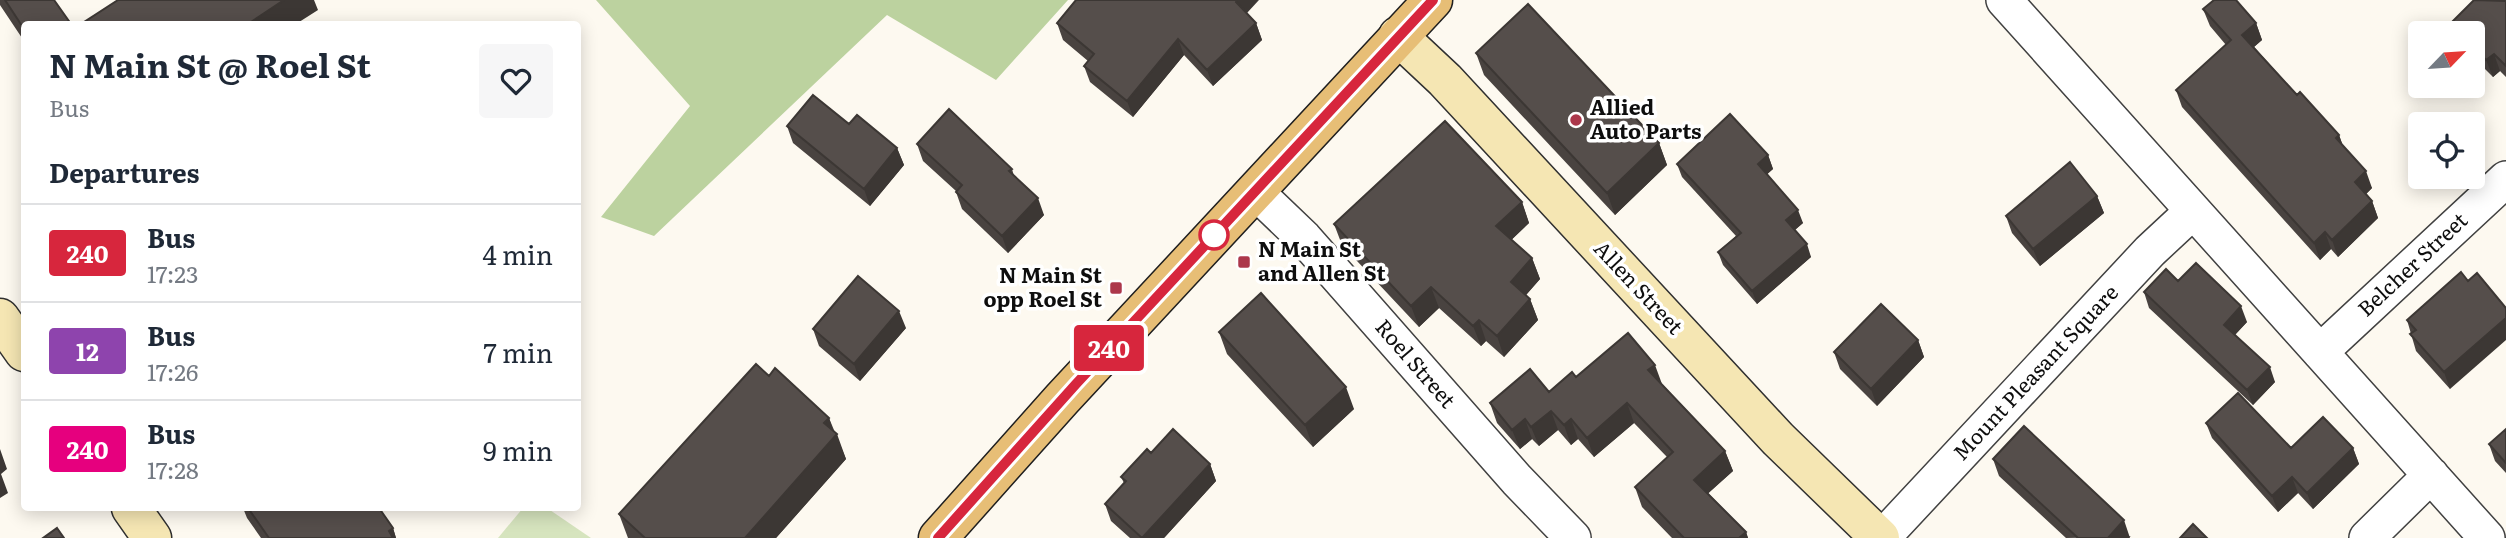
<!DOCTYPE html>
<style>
:root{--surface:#fff;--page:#f6f6f7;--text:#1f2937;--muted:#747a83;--line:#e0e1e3}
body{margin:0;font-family:Literata,serif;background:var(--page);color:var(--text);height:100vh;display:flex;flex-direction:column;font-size:26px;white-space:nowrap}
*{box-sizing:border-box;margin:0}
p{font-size:23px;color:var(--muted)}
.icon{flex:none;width:38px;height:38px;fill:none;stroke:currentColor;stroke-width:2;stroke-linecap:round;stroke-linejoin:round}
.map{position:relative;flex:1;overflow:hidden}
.side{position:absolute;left:21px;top:21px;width:560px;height:490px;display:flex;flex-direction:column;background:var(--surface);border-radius:7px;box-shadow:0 4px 18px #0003}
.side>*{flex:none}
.badge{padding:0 14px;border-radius:5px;font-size:24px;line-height:46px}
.needle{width:46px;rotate:65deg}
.tools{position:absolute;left:2408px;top:21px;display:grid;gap:14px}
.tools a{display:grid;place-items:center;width:77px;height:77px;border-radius:7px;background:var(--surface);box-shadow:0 4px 18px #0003;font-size:35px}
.map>.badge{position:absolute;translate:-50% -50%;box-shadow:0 0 0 4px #fff}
h2{padding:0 28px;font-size:26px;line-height:63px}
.round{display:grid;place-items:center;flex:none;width:74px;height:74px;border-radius:7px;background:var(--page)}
.summary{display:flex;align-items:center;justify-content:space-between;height:119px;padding:0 28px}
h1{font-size:33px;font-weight:700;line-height:52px}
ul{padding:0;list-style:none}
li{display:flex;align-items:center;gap:21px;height:98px;padding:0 28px;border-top:2px solid var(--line)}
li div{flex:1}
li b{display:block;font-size:26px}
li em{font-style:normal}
li .badge{min-width:77px;font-weight:700;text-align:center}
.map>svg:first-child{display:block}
</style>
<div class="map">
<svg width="2506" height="538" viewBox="0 0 2506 538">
<rect width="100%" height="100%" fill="#fdf9f0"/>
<path fill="#d6e4be" d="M523,508H547L591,538H498Z"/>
<path fill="#bcd29f" d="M596,0H1068L996,80L887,15L654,236L601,217L690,106Z"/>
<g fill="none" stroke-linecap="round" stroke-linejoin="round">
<defs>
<path id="street" d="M2004,0L2487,538
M1255,191L1304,238L1517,480L1573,538
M2320,352L2506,179
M1882,538L2150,251L2193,211
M2367,538L2431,475"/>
<path id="secondary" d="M1398,36L1445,80L1778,439L1880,538
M0,318L24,352
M131,508L152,538"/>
<path id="primary" d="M938,538L1062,399L1433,0"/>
</defs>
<use href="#street" stroke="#414141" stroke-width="38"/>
<use href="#secondary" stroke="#303030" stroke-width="41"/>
<use href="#primary" stroke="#1f1f1f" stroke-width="41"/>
<use href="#street" stroke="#fff" stroke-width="35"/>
<use href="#secondary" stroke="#f5e6b3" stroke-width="38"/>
<use href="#primary" stroke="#e7be76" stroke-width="38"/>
</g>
<path fill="#494340" d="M0,0H54L24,24V41L0,5Z
M1076,0H1259L1247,13L1256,23L1262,40L1213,86L1184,55L1133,117L1090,82L1084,66L1088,61L1063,40L1057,23Z
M2506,1V77L2500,71L2493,77L2473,57V33H2454L2450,24Z
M2203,9L2256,23L2262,40L2254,47L2297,95L2339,135L2343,146L2372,188L2366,194L2372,201L2378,218L2338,257L2331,249L2320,260L2182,107L2176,90L2226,45L2210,26Z
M1476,53L1659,143L1667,165L1615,215L1484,75Z
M849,124L897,148L904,165L870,206L793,143L787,126Z
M917,144L1012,169L1014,176L1044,215L1008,253L962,209L956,192V191L923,161Z
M1768,155L1773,169L1767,174L1803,223L1795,230L1811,257L1757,304L1723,265L1718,252L1736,236L1682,177L1677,164Z
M2097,196L2104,213L2040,266L2012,233L2006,216Z
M1522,202L1529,223L1511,240L1532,258L1540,279L1526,295L1530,299L1538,320L1504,357L1486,341L1481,346L1439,308L1419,327L1342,245L1334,224Z
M2178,281L2247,322L2235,335L2275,382L2253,405L2149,308L2144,292Z
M2468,281L2450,389L2416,351L2407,320Z
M906,328L860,381L819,346L813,329Z
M1219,332L1354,409L1313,447L1227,354Z
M1918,340L1924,357L1877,406L1840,369L1834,352Z
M769,376L829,418L846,459L776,538H628L619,514Z
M1576,377L1661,383L1725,451L1733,471L1708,493L1746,532L1748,538H1672L1642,507L1635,487L1667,457L1634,423L1594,457L1578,439L1571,445L1558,430L1539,446L1532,439L1520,449L1497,423L1490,403L1549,392Z
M2206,423L2291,448H2353L2359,464L2313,509L2298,493L2278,512L2212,438Z
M2506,429V473L2495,461L2489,444Z
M1151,453L1210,464L1216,481L1164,538H1130L1111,521L1105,504L1124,483L1121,477Z
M1993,459L2131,537L2066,538L1999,476Z
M243,508H379L393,528L396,538H261L247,518Z"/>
<path fill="#3c3734" d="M284,0H314L318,10L296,24H248Z
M1237,0H1258L1242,18L1236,2Z
M1256,23L1262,40L1213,86L1207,70Z
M2256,23L2262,40L2248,52L2242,35Z
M1178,39L1184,55L1133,117L1127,101Z
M2494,54L2500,71L2493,77L2486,60Z
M2339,135L2345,152L2336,138Z
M1659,143L1667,165L1615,215L1607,193Z
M897,148L904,165L870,206L864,189Z
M1768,155L1773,169L1763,178L1758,164Z
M2366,171L2372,188L2361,199L2355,182Z
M2097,196L2104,213L2040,266L2033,249Z
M1038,198L1044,215L1008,253L1002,236Z
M2372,201L2378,218L2338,257L2332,240Z
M1522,202L1529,223L1504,247L1496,226Z
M1798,210L1803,223L1791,233L1786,220Z
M2325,232L2331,249L2320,260L2314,243Z
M1807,244L1811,257L1757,304L1752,291Z
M1532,258L1540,279L1519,303L1511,282Z
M1431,287L1439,308L1419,327L1411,306Z
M1530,299L1538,320L1504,357L1497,336Z
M2241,306L2247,322L2230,340L2224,325Z
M899,311L906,328L860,381L854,364Z
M2506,318V340L2450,389L2444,372Z
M1479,320L1486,341L1481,346L1473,326Z
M1918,340L1924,357L1877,406L1871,389Z
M1655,365L1662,384L1648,370Z
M2270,367L2275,382L2253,405L2247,390Z
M1346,387L1354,409L1313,447L1305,425Z
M1627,403L1634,423L1594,457L1587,438Z
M1551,411L1558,430L1539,446L1531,427Z
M829,418L835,436L837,434L846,459L776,538H745Z
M1525,419L1532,439L1520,449L1512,430Z
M1571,419L1578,439L1571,445L1564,425Z
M2353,448L2359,464L2313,509L2307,493Z
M0,449L7,469L1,474L8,493L0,498Z
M1725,451L1733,471L1702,499L1694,480Z
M1210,464L1216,481L1164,538H1142Z
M2292,477L2298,493L2278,512L2272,496Z
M2124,520L2130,538H2108Z
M393,528L396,538H391L389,531Z
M1746,532L1748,538H1739Z"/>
<path fill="#554e4b" stroke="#3c3734" stroke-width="2" d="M5,0H54L71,24H24V29Z
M118,0H284L248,24H81Z
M1076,0H1237L1236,2L1256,23L1207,70L1178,39L1127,101L1084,66L1094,54L1057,23Z
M2214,0H2236L2256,23L2242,35L2297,95L2300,92L2339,135L2336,138L2366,171L2355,182L2372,201L2332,240L2325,232L2314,243L2176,90L2231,40L2203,9Z
M2474,0L2506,1V66L2494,54L2486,60L2473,46V33H2460L2450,24Z
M1528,4L1659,143L1607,193L1476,53Z
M813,95L849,124L857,115L897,148L864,189L787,126Z
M949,109L1012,169L1009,171L1038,198L1002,236L956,192L962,185L917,144Z
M1730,114L1768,155L1758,164L1798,210L1786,220L1807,244L1752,291L1718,252L1741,233L1677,164Z
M1445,121L1522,202L1496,226L1532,258L1511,282L1530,299L1497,336L1479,320L1473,326L1431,287L1411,306L1334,224Z
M2070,162L2097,196L2033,249L2006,216Z
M2196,263L2241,306L2224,325L2270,367L2247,390L2144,292L2166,269L2178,281Z
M2461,272L2468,281L2477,273L2506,308V318L2444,372L2410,334L2416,330L2407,320Z
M858,276L899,311L854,364L813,329Z
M1261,293L1346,387L1305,425L1219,332Z
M1881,304L1918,340L1871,389L1834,352Z
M1628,333L1655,365L1648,370L1725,451L1694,480L1746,532L1739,538H1684L1635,487L1673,452L1627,403L1587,438L1571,419L1564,425L1551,411L1531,427L1525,419L1512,430L1490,403L1530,369L1549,392L1572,372L1576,377Z
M756,364L769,376L775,368L829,418L824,423L837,434L745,538H645L619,514Z
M2238,393L2291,448L2323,417L2353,448L2307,493L2292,477L2272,496L2206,423Z
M2024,426L2124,520L2108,538H2078L1993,459Z
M1173,429L1210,464L1142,538L1105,504L1126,481L1121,477L1147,449L1151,453Z
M2506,429V463L2489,444Z
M248,508H379L393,528L389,531L393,538H269Z
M2193,524L2207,538H2180Z
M57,528L64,538H43Z"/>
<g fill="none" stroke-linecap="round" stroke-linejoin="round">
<defs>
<path id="line" d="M938,538L1076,384L1433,0"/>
</defs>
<use href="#line" stroke="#fff" stroke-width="16"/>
<use href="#line" stroke="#d7263d" stroke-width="10"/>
</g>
<g fill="#ac374b" stroke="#fff" stroke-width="2.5">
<circle cx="1576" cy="120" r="7"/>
<rect x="1237" y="255" width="14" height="14" rx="3.5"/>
<rect x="1109" y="281" width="14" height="14" rx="3.5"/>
</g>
<circle fill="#fff" stroke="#d7263d" stroke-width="3.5" cx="1214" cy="235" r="14"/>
<g text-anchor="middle" stroke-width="7" stroke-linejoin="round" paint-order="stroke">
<g font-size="21" font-weight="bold" fill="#0e0e0e" stroke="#fff" text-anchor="start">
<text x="1590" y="115">Allied<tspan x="1590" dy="24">Auto Parts</tspan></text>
<text x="1258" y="257">N Main St<tspan x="1258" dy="24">and Allen St</tspan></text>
<text x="1102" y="283" text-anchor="end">N Main St<tspan x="1102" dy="24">opp Roel St</tspan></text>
</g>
<g font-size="21" fill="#0e0e0e" stroke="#fff">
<text transform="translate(2413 265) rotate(-43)" y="7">Belcher Street</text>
<text transform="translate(1638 288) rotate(47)" y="7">Allen Street</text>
<text transform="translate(1415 364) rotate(49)" y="7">Roel Street</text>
<text transform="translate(2036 373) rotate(-47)" y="7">Mount Pleasant Square</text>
</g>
</g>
</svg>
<div class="tools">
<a><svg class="needle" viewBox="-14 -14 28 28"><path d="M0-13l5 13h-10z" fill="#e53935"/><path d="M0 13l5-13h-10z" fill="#747a83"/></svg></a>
<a><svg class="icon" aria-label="locate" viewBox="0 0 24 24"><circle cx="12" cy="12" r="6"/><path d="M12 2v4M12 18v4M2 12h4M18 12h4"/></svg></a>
</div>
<b class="badge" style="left:1109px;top:348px;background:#d7263d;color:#fff">240</b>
<section class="side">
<div class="summary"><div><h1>N Main St @ Roel St</h1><p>Bus</p></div><a class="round"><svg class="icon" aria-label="heart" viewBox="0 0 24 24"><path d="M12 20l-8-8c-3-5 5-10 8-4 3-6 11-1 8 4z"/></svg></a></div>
<h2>Departures</h2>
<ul>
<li><span class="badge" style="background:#d7263d;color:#fff">240</span><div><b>Bus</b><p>17:23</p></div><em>4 min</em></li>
<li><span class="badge" style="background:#8e44ad;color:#fff">12</span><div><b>Bus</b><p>17:26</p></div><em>7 min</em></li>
<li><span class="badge" style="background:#e6007e;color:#fff">240</span><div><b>Bus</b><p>17:28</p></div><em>9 min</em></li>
</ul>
</section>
</div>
